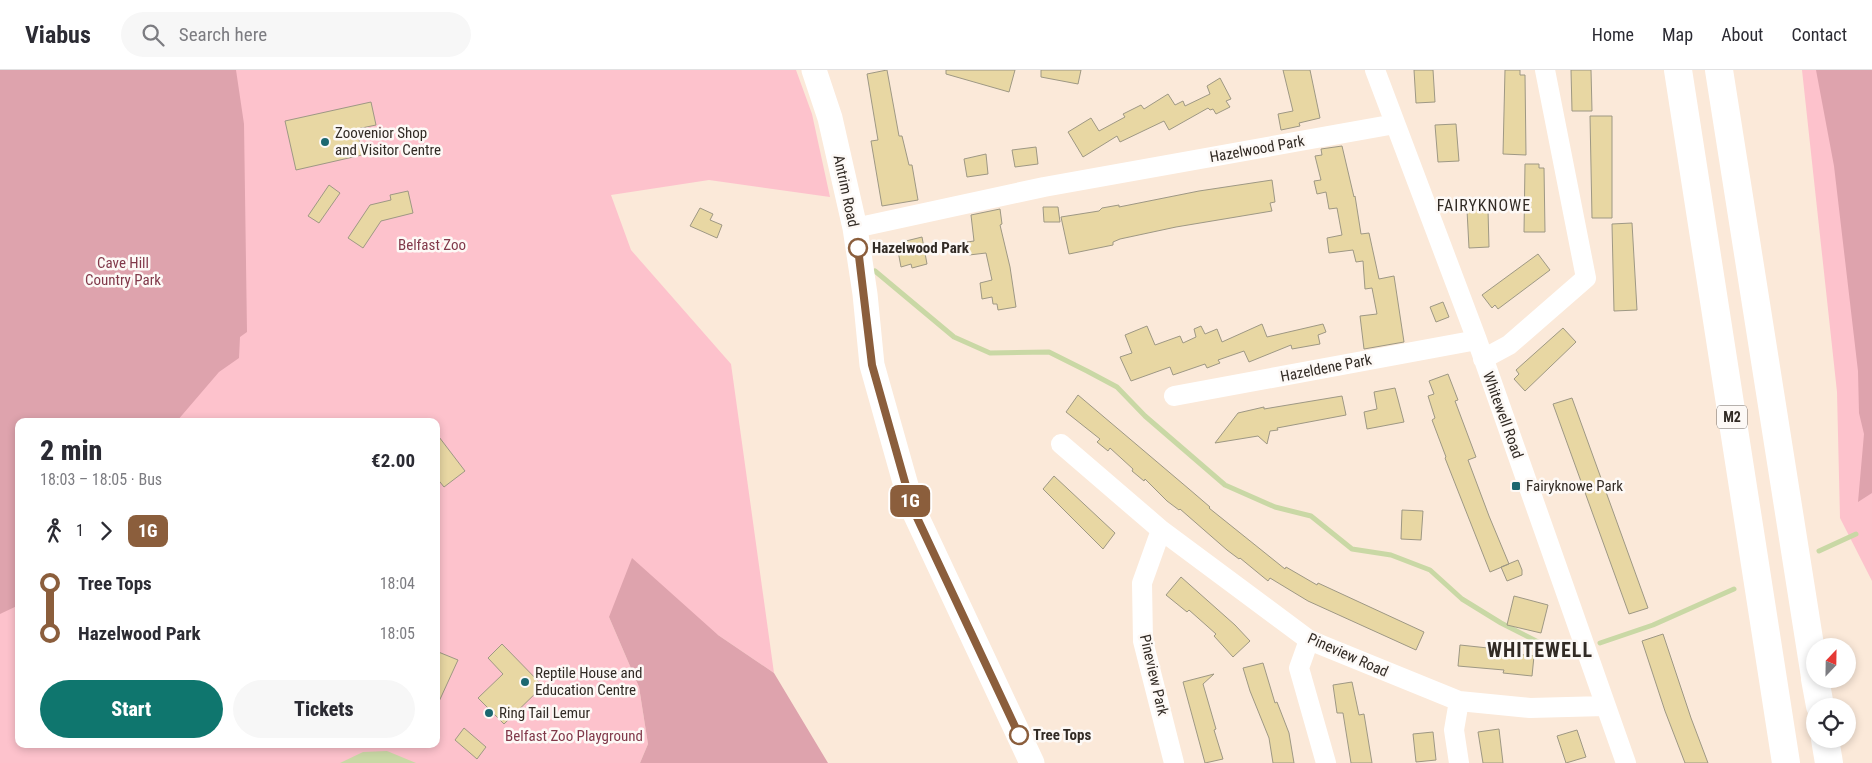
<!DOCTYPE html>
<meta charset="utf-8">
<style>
:root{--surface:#fff;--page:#f7f7f7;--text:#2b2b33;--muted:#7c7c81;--line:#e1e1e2;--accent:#0f766e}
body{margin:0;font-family:"Roboto Condensed",sans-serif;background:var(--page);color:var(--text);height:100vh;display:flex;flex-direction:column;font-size:19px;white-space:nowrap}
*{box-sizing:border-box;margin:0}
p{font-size:16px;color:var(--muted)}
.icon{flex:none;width:28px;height:28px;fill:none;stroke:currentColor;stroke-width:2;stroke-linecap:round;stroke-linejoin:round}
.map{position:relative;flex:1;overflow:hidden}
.panel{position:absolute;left:15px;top:348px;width:425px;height:330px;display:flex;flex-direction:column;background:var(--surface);border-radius:10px;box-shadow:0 2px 8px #0003}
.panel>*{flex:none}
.badge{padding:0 10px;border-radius:8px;font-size:18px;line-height:32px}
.needle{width:32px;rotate:22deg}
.fabs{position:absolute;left:1806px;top:568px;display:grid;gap:10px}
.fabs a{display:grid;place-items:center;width:50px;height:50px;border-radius:50%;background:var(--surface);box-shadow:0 2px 8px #0003;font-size:25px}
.map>.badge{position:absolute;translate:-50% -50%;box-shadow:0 0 0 2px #fff}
.legs{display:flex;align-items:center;gap:8px;height:55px;padding:0 25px;font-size:16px}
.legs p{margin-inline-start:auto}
.head{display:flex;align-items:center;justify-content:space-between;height:85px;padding:0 25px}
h1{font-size:28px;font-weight:800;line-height:38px}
.button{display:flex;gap:10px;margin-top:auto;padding:10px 25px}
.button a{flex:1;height:58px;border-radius:30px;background:var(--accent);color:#fff;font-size:20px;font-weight:800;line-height:58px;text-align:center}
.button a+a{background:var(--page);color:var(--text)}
ul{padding:0 25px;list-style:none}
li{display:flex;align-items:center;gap:18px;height:50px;font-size:19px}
li i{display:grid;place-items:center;width:8px;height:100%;margin:0 6px;background:currentColor}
li i::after{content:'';width:12px;height:12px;margin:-6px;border:4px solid;border-radius:50%;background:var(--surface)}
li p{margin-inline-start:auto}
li:first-child i{background:linear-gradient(#0000 50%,currentColor 0)}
li:last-child i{background:linear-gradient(currentColor 50%,#0000 0)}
header{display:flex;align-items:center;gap:30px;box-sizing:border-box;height:70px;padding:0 25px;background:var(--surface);border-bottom:1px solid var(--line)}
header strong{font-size:24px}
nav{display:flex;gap:28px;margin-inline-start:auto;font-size:18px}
.search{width:350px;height:45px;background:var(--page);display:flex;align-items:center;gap:12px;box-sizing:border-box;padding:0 18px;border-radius:28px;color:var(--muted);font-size:19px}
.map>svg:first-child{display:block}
</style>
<header>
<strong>Viabus</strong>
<div class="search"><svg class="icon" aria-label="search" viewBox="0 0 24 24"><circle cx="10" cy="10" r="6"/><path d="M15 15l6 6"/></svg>Search here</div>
<nav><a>Home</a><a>Map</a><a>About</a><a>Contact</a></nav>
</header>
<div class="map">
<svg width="1872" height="693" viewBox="0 0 1872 693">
<rect width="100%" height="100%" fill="#fbe9d9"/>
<path fill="#fdc2cc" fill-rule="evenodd" d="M0,0H796L812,44L830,127L709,110L611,125L631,180L731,294L774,603L718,565L609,547L639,617L648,674L640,693H0ZM19,351H436V674H19Z
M1802,0H1872V511L1840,448L1837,322Z"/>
<path fill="#dea3ad" d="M0,0H236L244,54L247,262L240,267L239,288L219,302L177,351H19V535L0,544Z
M1816,0H1872V423L1858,432L1864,364L1859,343L1858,301L1834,96Z
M632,488L718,565L774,603L828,693H640L648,674L639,617L609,547Z"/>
<path fill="#c9d8a5" d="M387,681L416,693H340L363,682Z"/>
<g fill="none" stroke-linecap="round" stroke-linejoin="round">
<path stroke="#c9d8a5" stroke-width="5" d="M875,201L954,267L990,283L1049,282L1087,301L1117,317L1145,346L1225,415L1275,437L1311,446L1352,479L1391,485L1430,500L1462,529L1501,553L1546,576L1568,584L1572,583
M1819,481L1856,464
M1600,573L1653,555L1734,519"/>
</g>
<path fill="#e8d7a3" stroke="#9e9884" d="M887,0L899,66H902L909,95H912L918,130L882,136L871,71L878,70L867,4Z
M946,0H1015L1009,22L946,4Z
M1041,0H1081L1078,14L1041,7Z
M1283,0H1310L1320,48L1299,53L1300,56L1281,60L1278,44L1293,41Z
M1414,0H1433L1435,32L1416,33Z
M1505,0H1520V5H1525L1526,85L1503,84Z
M1571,0H1591L1592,41H1572Z
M1220,8L1231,29L1226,31L1230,37L1216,44L1213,39L1210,40L1208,38L1169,60L1164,51L1120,72L1117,66L1083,87L1068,62L1091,48L1099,61L1125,47L1123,44L1141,35L1144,39L1168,24L1175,35L1183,31L1185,36L1210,24L1207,16Z
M371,32L376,55L357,59L362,85L296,100L285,51Z
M1590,46H1612V148H1592Z
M1456,54L1459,91L1438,92L1435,55Z
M1342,76L1354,127L1355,126L1361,164L1369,163L1379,209L1394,206L1404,272L1364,279L1360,246L1377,244L1372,218L1365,219L1363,191L1356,192L1353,180L1329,183L1327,168L1342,165L1337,138L1329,139L1326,122L1317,124L1314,111L1321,110L1315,86L1322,85L1321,79Z
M1036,77L1038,94L1015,97L1012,80Z
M986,84L988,104L967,107L964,89Z
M1525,94H1539V98H1544L1545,162H1524Z
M1272,110L1275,132L1270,133L1272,141L1176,157L1120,169L1113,172V175L1069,184L1061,147L1099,141L1102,138L1119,135V137L1199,121Z
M329,115L340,123L319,153L308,146Z
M408,121L413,143L381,151L363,178L348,168L370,135L391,130L390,125Z
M1043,137H1058L1060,152H1044Z
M700,138L713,144L710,150L722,155L717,168L690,156Z
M1000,139L1002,154L1000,155L1010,197L1016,237L998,240L997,234H993L992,227L982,229L980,213L992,210L986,183L969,185L967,172L974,171L971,145Z
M1467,140H1488L1489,177L1469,178Z
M1632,153L1637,240L1614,241L1612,154Z
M922,167L927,194L912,198L911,194L901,197L898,181L907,178L906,171Z
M1538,184L1550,200L1498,239L1495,235L1492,238L1482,225Z
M1443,232L1449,247L1436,252L1430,237Z
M1262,254L1267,267L1323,254L1326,262L1318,265L1320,274L1292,279L1291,275L1249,292L1244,281L1218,290L1220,293L1207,298L1205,294L1173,305L1170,297L1131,311L1120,287L1132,283L1125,265L1147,256L1155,275L1180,266L1183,273L1196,267L1194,259L1201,256L1205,264L1217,259L1222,272Z
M1563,258L1576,272L1525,321L1514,309L1519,304L1516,300Z
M1448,304L1458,330L1455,331L1476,387L1468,390L1489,446L1509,494L1490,502L1445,388L1446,387L1432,350L1435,348L1428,326L1434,324L1429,311Z
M1395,318L1404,352L1367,359L1364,342L1377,339L1374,322Z
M1078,325L1189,419L1210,437L1209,438L1285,499L1286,497L1317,515L1318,513L1424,562L1416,580L1308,531L1270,508L1268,511L1240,488L1239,489L1227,480L1180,439L1179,440L1167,431L1145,409L1144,411L1132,401L1133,399L1110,378L1108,381L1097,372L1100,369L1066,342Z
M1342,326L1346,345L1277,358L1278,360L1270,361L1267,374L1258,366L1215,373L1238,343L1264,337V339Z
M1572,328L1648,538L1629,544L1553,334Z
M436,363L465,401L444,417L436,407Z
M1054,406L1115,463L1103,479L1043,419Z
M1402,440L1423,441L1421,470L1401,469Z
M1518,490L1522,500V505L1507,511L1501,497Z
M1181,507L1235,555L1250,571L1233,587L1214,566L1216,564L1189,540L1187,542L1166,525Z
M1514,526L1548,535L1541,563L1507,555Z
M1663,564L1691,648L1708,693H1685L1665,641L1642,571Z
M502,574L543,616L504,654L478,628L503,604L488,588Z
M1460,575L1488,578V581L1534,586L1532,606L1503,603L1504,600L1458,596Z
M436,581L458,590L436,638Z
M1263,593L1275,633L1277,632L1289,663L1294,693H1273L1269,668L1250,621L1243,598Z
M1214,604L1203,614L1216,659L1214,660L1223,689L1205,693L1183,612Z
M1352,612L1359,645L1364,644L1372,693H1351L1343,643H1337L1333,615Z
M464,658L486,677L477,689L455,670Z
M1499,659L1503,693H1483L1478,662Z
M1577,660L1586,687L1566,693L1557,666Z
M1433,662L1436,690L1416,692L1413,664Z"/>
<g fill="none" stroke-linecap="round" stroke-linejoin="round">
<path stroke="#fff" stroke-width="20" d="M1375,0L1477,270L1626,693
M855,158L1044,117L1395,54
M1483,289L1509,275L1586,208L1545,0
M1174,326L1477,270
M1061,374L1161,460L1309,570L1459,631L1530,638L1605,636
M1161,460L1142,513L1143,571L1174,693
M1309,570L1299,598L1326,693
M1459,631L1454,660L1459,693"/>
<path stroke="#fff" stroke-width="25" d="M814,0L830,48L855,158L865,224L872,295L912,437L1032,693"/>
<path stroke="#fff" stroke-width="28" d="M1678,0L1786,693
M1719,0L1815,607
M1815,609L1820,636
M1825,669L1829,693"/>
</g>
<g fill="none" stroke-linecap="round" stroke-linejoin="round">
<defs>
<path id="line-1" d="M858,178L872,295L912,437L1019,665"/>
</defs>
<use href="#line-1" stroke="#fff" stroke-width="11"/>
<use href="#line-1" stroke="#8b5e3c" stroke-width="8"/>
</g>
<g fill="#1c6770" stroke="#fdf9f6" stroke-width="2">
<circle cx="325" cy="72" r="5"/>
<rect x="1511" y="411" width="10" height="10" rx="2.5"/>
<circle cx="525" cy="612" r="5"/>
<circle cx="489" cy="643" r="5"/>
</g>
<g fill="#fff" stroke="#8b5e3c" stroke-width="2.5">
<circle cx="858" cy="178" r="9"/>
<circle cx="1019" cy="665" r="9"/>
</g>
<g text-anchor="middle" stroke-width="5" stroke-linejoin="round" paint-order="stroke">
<rect fill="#fdf9f6" stroke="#6f6964" stroke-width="1" x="1717" y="335.5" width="30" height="23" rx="4"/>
<g font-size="14" font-weight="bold" fill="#322b25">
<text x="1732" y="352">M2</text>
</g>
<g font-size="15" fill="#322b25" stroke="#fdf9f6" text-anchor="start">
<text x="335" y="68">Zoovenior Shop<tspan x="335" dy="17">and Visitor Centre</tspan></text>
<text x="1526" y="421">Fairyknowe Park</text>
<text x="535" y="608">Reptile House and<tspan x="535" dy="17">Education Centre</tspan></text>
<text x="499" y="648">Ring Tail Lemur</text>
</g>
<g font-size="15" fill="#322b25" stroke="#fdf9f6">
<text transform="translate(1257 79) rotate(-10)" y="5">Hazelwood Park</text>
<text transform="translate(846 121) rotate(78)" y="5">Antrim Road</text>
<text transform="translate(1326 298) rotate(-11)" y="5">Hazeldene Park</text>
<text transform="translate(1503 345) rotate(70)" y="5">Whitewell Road</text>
<text transform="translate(1348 585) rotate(24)" y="5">Pineview Road</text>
<text transform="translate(1154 605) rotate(77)" y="5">Pineview Park</text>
</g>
<g font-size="15" fill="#81394a" stroke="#fdf9f6">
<text x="432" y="180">Belfast Zoo</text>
<text x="123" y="198">Cave Hill<tspan x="123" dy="17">Country Park</tspan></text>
<text x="574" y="671">Belfast Zoo Playground</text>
</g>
<g font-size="15" font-weight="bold" fill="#322b25" stroke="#fdf9f6" text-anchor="start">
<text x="872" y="183">Hazelwood Park</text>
<text x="1033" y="670">Tree Tops</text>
</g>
<g font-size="16" letter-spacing="1" fill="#322b25" stroke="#fdf9f6">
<text x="1484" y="141">FAIRYKNOWE</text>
</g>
<g font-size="20" font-weight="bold" letter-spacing="1" fill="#322b25" stroke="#fdf9f6">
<text x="1540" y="587">WHITEWELL</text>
</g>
</g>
</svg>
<div class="fabs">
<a><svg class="needle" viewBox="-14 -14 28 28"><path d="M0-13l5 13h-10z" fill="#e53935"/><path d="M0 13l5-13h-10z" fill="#7c7c81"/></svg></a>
<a><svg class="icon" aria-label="locate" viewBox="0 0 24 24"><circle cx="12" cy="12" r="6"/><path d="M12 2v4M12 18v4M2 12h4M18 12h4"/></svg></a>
</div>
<b class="badge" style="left:910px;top:431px;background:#8b5e3c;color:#fff">1G</b>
<section class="panel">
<div class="head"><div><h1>2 min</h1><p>18:03 – 18:05 · Bus</p></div><b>€2.00</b></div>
<div class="legs"><svg class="icon" aria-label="walk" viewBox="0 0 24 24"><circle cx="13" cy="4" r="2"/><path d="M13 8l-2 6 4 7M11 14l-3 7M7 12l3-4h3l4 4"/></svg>1<svg class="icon" aria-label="forward" viewBox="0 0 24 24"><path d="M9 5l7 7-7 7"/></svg><b class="badge" style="background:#8b5e3c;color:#fff">1G</b></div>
<ul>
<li><i style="color:#8b5e3c"></i><b>Tree Tops</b><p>18:04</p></li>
<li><i style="color:#8b5e3c"></i><b>Hazelwood Park</b><p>18:05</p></li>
</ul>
<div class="button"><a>Start</a><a>Tickets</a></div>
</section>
</div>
